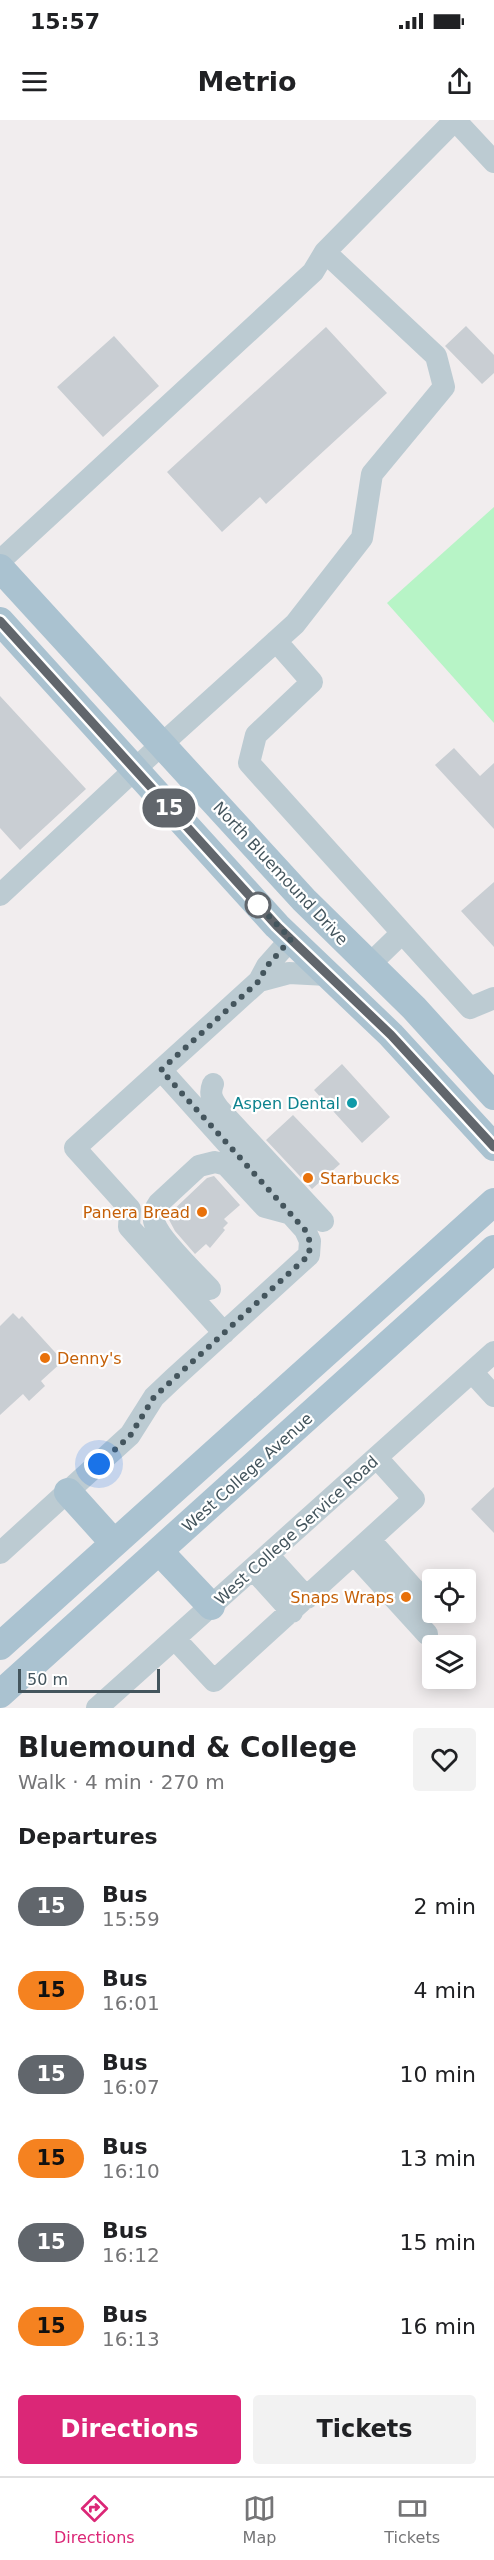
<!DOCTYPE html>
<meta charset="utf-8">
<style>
:root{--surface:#fff;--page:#f2f2f2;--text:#202124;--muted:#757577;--line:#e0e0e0;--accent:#db2777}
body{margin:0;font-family:"DejaVu Sans",sans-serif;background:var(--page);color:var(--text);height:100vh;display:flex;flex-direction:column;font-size:22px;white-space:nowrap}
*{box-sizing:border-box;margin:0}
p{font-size:20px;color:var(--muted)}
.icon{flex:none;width:33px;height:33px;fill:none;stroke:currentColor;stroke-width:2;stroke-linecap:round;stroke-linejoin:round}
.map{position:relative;height:1588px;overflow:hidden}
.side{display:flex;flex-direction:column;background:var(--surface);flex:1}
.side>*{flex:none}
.badge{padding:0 12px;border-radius:20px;font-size:21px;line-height:39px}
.fabs{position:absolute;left:422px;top:1449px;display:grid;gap:12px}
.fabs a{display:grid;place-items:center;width:54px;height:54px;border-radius:6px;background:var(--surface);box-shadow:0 3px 15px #0003;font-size:30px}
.scale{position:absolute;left:18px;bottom:15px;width:142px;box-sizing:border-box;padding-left:6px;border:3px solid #44555d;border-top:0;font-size:16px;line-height:21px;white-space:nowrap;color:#44555d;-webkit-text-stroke:4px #fff;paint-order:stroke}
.you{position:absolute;width:30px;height:30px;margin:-15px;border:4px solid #fff;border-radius:50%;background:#1a73e8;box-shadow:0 0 0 9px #1a73e833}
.map>.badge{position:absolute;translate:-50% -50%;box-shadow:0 0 0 3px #fff}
h2{padding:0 18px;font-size:22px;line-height:54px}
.round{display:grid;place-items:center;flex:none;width:63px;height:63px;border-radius:6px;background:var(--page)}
.head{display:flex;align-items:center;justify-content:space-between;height:102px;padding:0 18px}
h1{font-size:28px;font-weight:800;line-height:45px}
.primary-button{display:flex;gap:12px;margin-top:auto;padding:12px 18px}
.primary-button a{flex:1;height:69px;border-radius:6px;background:var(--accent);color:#fff;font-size:24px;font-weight:800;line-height:69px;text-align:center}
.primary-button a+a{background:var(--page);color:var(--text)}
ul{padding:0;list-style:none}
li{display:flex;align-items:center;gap:18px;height:84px;padding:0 18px}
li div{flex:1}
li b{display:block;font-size:22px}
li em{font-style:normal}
li .badge{min-width:66px;font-weight:700;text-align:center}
.status{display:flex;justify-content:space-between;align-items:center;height:42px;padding:0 30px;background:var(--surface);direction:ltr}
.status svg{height:16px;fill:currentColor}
header{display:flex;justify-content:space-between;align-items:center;height:78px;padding:0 18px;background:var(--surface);font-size:27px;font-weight:800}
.dock{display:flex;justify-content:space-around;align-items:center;height:84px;border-top:2px solid var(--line);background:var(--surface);font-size:16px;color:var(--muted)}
.dock a{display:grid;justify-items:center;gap:3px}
.dock .active{color:var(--accent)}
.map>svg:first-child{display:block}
</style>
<div class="status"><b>15:57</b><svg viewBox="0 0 49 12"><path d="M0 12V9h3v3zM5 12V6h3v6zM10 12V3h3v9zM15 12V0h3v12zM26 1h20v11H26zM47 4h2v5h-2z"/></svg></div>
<header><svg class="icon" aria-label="menu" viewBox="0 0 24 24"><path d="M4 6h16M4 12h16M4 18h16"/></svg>Metrio<svg class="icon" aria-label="share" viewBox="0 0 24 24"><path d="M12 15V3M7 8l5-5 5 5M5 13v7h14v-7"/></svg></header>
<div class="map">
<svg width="494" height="1588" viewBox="0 0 494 1588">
<rect width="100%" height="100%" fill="#f1edee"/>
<path fill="#b7f4c6" d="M494,387V603L387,483Z"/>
<path fill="#c9ced3" d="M466,206L494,235V253L482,264L445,226Z
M326,207L387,273L266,384L260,377L222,412L167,352Z
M114,216L159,266L103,317L57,267Z
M0,576L86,669L20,730L0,708Z
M454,628L480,656L494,643V709L435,645Z
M494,762V827L461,791Z
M342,944L390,997L362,1023L314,970Z
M293,995L340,1044L312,1069L266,1020Z
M214,1056L240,1085L224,1099L228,1103L223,1108L225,1110L210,1128L206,1124L195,1134L175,1111L167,1096L207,1058Z
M13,1193L19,1199L22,1196L63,1241L41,1261L45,1266L29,1281L23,1274L0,1295V1206Z
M494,1367V1413L471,1389Z"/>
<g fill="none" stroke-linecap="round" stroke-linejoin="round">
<path stroke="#bccbd2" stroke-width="22" d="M455,0L494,42
M0,441L313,152L325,132L455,0
M276,521L312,562L256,615L249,643L470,888L494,878
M0,775L161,625L295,504L362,418L372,354L444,267L436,236L325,132
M369,845L402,813
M259,861L289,853L327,855
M213,964C209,974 212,980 219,989L323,1101
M210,1169C196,1154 161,1121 155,1104C152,1096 154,1090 159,1083L199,1046L215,1042L226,1045L265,1087L291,1094
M224,1213L129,1107L130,1089L75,1028L259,861L267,846L291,819
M472,1252L494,1276
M370,1420L432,1489
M0,1433L130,1315L154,1277L173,1259L309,1135L310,1121L305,1110L161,950
M354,1434L427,1514
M268,1435L307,1478
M253,1449L292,1492
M175,1519L214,1561L414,1379L377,1338
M97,1588L494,1232"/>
<path stroke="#aac2d0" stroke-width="28" d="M0,448L304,780L414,888L494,976
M0,501L277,806L391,915L494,1027
M68,1372L114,1423
M159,1431L211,1486
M0,1526L494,1082
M0,1574L494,1129"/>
</g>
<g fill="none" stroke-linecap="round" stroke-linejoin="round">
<defs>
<path id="line" d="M0,501L277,806L391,915L494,1027"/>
</defs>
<use href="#line" stroke="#fff" stroke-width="14"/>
<use href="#line" stroke="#61666c" stroke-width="9"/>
<path stroke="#44555d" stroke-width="6" stroke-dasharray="0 10.8" d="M99,1344L130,1316L154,1277L309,1135L310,1122L305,1110L161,950L259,861L267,846L291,819L258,785"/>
</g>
<circle fill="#fff" stroke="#61666c" stroke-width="3" cx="258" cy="785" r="12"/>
<circle fill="#0f9aa8" stroke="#fff" stroke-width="2" cx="352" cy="983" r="6"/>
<g fill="#e8710a" stroke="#fff" stroke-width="2">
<circle cx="308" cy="1058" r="6"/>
<circle cx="202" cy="1092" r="6"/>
<circle cx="45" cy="1238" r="6"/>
<circle cx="406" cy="1477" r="6"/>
</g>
<g text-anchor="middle" stroke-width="4.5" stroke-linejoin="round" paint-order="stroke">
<g font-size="16" fill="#44555d" stroke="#fff">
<text transform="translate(281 753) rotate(47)" y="6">North Bluemound Drive</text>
<text transform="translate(247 1352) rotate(-42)" y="6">West College Avenue</text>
<text transform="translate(296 1410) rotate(-42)" y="6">West College Service Road</text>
</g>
<g font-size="16" fill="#0d838f" stroke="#fff" text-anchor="end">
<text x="340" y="989">Aspen Dental</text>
</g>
<g font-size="16" fill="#c56008" stroke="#fff" text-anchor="start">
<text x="320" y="1064">Starbucks</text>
<text x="190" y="1098" text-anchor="end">Panera Bread</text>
<text x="57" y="1244">Denny's</text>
<text x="394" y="1483" text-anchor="end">Snaps Wraps</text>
</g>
</g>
</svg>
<div class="fabs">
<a><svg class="icon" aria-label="locate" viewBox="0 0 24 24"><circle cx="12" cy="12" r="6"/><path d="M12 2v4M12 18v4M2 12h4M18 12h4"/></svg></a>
<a><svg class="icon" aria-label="layers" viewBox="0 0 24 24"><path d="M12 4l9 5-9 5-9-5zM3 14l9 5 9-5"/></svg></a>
</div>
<div class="scale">50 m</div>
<div class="you" style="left:99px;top:1344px"></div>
<b class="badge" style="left:169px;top:688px;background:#61666c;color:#fff">15</b>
</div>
<section class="side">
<div class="head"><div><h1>Bluemound &amp; College</h1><p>Walk · 4 min · 270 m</p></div><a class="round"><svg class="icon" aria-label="heart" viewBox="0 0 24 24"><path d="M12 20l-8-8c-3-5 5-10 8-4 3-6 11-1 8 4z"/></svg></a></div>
<h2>Departures</h2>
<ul>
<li><span class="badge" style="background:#61666c;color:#fff">15</span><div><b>Bus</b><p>15:59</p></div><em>2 min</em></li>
<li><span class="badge" style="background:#f58220;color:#111">15</span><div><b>Bus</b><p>16:01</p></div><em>4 min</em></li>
<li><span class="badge" style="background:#61666c;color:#fff">15</span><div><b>Bus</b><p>16:07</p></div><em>10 min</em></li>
<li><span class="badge" style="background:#f58220;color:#111">15</span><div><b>Bus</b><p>16:10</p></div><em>13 min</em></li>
<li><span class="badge" style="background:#61666c;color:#fff">15</span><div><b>Bus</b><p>16:12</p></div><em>15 min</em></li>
<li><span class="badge" style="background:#f58220;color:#111">15</span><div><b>Bus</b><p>16:13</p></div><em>16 min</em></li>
</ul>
<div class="primary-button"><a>Directions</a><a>Tickets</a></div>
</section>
<nav class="dock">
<a class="active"><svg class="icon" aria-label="directions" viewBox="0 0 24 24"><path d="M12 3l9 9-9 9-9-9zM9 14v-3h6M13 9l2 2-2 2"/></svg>Directions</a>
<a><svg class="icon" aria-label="map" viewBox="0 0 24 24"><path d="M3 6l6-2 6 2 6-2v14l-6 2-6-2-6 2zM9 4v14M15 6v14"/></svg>Map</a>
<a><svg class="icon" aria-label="tickets" viewBox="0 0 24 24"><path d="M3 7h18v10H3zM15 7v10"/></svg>Tickets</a>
</nav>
